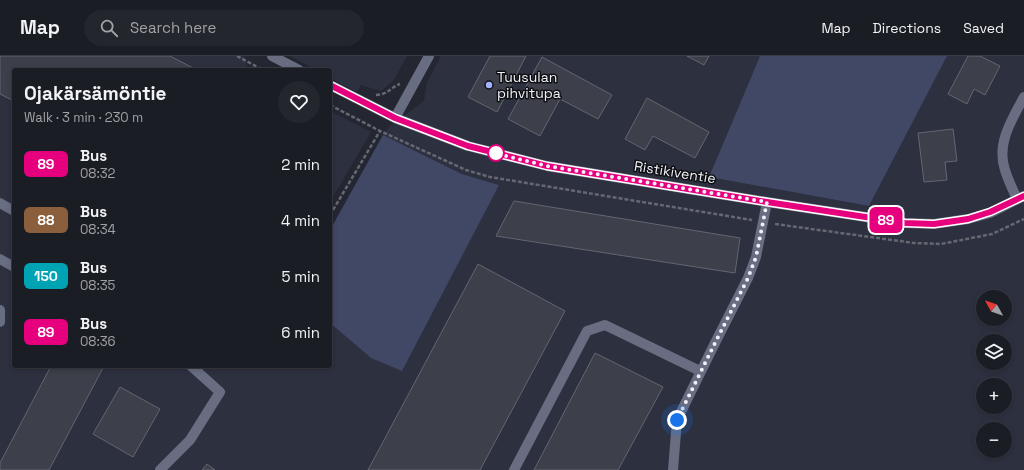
<!DOCTYPE html>
<meta charset="utf-8">
<style>
:root{--surface:#1b1d25;--page:#24262d;--text:#f1f3f6;--muted:#a0a2a7;--line:#393b42}
body{margin:0;font-family:"Space Grotesk",sans-serif;background:var(--page);color:var(--text);height:100vh;display:flex;flex-direction:column;font-size:15px;white-space:nowrap}
*{box-sizing:border-box;margin:0}
p{font-size:13px;color:var(--muted)}
.icon{flex:none;width:22px;height:22px;fill:none;stroke:currentColor;stroke-width:2;stroke-linecap:round;stroke-linejoin:round}
.map{position:relative;flex:1;overflow:hidden}
.sheet{position:absolute;left:12px;top:12px;width:320px;height:300px;display:flex;flex-direction:column;background:var(--surface);border-radius:4px;box-shadow:0 2px 6px #0003,0 0 0 1px var(--line)}
.sheet>*{flex:none}
.badge{padding:0 8px;border-radius:6px;font-size:14px;line-height:26px}
.needle{width:26px;rotate:310deg}
.controls{position:absolute;left:976px;top:234px;display:grid;gap:8px}
.controls a{display:grid;place-items:center;width:36px;height:36px;border-radius:50%;background:var(--surface);box-shadow:0 2px 6px #0003,0 0 0 1px var(--line);font-size:20px}
.you{position:absolute;width:20px;height:20px;margin:-10px;border:3px solid #fff;border-radius:50%;background:#1a73e8;box-shadow:0 0 0 6px #1a73e833}
.map>.badge{position:absolute;translate:-50% -50%;box-shadow:0 0 0 2px #fff}
.round{display:grid;place-items:center;flex:none;width:42px;height:42px;border-radius:21px;background:var(--page)}
.summary{display:flex;align-items:center;justify-content:space-between;height:68px;padding:0 12px}
h1{font-size:19px;font-weight:600;line-height:30px}
ul{padding:0;list-style:none}
li{display:flex;align-items:center;gap:12px;height:56px;padding:0 12px}
li div{flex:1}
li b{display:block;font-size:15px}
li em{font-style:normal}
li .badge{min-width:44px;font-weight:700;text-align:center}
header{display:flex;align-items:center;gap:24px;box-sizing:border-box;height:56px;padding:0 20px;background:var(--surface);border-bottom:1px solid var(--line)}
header strong{font-size:19px}
nav{display:flex;gap:22px;margin-inline-start:auto;font-size:14px}
.search{width:280px;height:36px;background:var(--page);display:flex;align-items:center;gap:10px;box-sizing:border-box;padding:0 14px;border-radius:22px;color:var(--muted);font-size:15px}
.map>svg:first-child{display:block}
</style>
<header>
<strong>Map</strong>
<div class="search"><svg class="icon" aria-label="search" viewBox="0 0 24 24"><circle cx="10" cy="10" r="6"/><path d="M15 15l6 6"/></svg>Search here</div>
<nav><a>Map</a><a>Directions</a><a>Saved</a></nav>
</header>
<div class="map">
<svg width="1024" height="414" viewBox="0 0 1024 414">
<rect width="100%" height="100%" fill="#242731"/>
<path fill="#2d303f" fill-rule="evenodd" d="M0,0H244L248,11L253,14H14V310H330V267L371,302L499,129L462,118L383,79L390,70L424,45L427,26L441,0H760L709,121L869,150L947,0H1024V414H0ZM983,241H1005V263H983ZM983,285H1005V307H983ZM983,329H1005V351H983ZM983,373H1005V395H983Z
M290,0H407L393,25L381,35L361,29L357,36L330,22V14H316Z
M330,55L371,76L330,146Z"/>
<path fill="#414866" d="M760,0H947L869,150L709,121Z
M383,79L462,118L499,129L402,315L371,302L330,267V174Z"/>
<path fill="#3d3f4a" stroke="#636671" d="M0,0H170L197,14H14V45L0,38Z
M490,0H526L497,56L468,41Z
M687,0H709L704,9Z
M968,0H980L1000,10L985,39L974,33L967,48L948,38Z
M542,1L612,39L598,63L560,43L540,80L508,63Z
M647,42L709,76L695,102L653,80L645,94L625,83Z
M953,73L957,105L945,106L947,124L924,126L918,77Z
M514,145L740,182L735,217L496,180Z
M478,208L565,255L480,414H368Z
M595,297L663,331L618,414H534Z
M51,310H104L49,414H0V407Z
M120,331L160,353L133,401L93,378Z
M207,408L215,414H202Z"/>
<g fill="none" stroke-linecap="round" stroke-linejoin="round">
<path stroke="#656871" stroke-width="2.5" stroke-dasharray="4 2" stroke-linecap="butt" d="M237,0L263,14
M376,39C390,38 389,32 400,28
M330,49L380,75L466,114L490,121L752,164
M330,159L380,75
M775,168L914,187L941,188L992,178L1024,163"/>
<path stroke="#686d82" stroke-width="10" d="M272,0L299,14
M330,29L395,62L468,90L547,110L767,146L905,167L934,168L968,163L990,157L1024,140
M395,62L429,0
M1017,143C1013,134 1008,124 1005,114C996,88 1012,63 1024,41
M0,147L14,155
M0,203L14,211
M0,254V266
M160,414L190,384L220,336L191,310
M514,414L587,275L605,269L700,315
M673,414L677,364L714,289L748,222L756,201L767,146"/>
</g>
<g fill="none" stroke-linecap="round" stroke-linejoin="round">
<defs>
<path id="line" d="M330,29L395,62L468,90L547,110L767,146L905,167L934,168L968,163L990,156L1024,140"/>
</defs>
<use href="#line" stroke="#fff" stroke-width="9"/>
<use href="#line" stroke="#e6007e" stroke-width="6"/>
<path stroke="#eff1f8" stroke-width="4" stroke-dasharray="0 7.2" d="M496,97H494L547,110L767,146L756,201L748,222L714,289L677,364"/>
</g>
<circle fill="#a3b2fd" stroke="#0f1014" stroke-width="1.5" cx="489" cy="29" r="4"/>
<circle fill="#fff" stroke="#e6007e" stroke-width="2" cx="496" cy="97" r="8"/>
<g text-anchor="middle" stroke-width="3" stroke-linejoin="round" paint-order="stroke">
<g font-size="14" fill="#eff1f8" stroke="#0f1014" text-anchor="start">
<text x="497" y="26">Tuusulan<tspan x="497" dy="16">pihvitupa</tspan></text>
</g>
<g font-size="14" fill="#eff1f8" stroke="#0f1014">
<text transform="translate(675 116) rotate(9)" y="5">Ristikiventie</text>
</g>
</g>
</svg>
<div class="controls">
<a><svg class="needle" viewBox="-14 -14 28 28"><path d="M0-13l5 13h-10z" fill="#e53935"/><path d="M0 13l5-13h-10z" fill="#a0a2a7"/></svg></a>
<a><svg class="icon" aria-label="layers" viewBox="0 0 24 24"><path d="M12 4l9 5-9 5-9-5zM3 14l9 5 9-5"/></svg></a>
<a>+</a>
<a>−</a>
</div>
<div class="you" style="left:677px;top:364px"></div>
<b class="badge" style="left:886px;top:164px;background:#e6007e;color:#fff">89</b>
<section class="sheet">
<div class="summary"><div><h1>Ojakärsämöntie</h1><p>Walk · 3 min · 230 m</p></div><a class="round"><svg class="icon" aria-label="heart" viewBox="0 0 24 24"><path d="M12 20l-8-8c-3-5 5-10 8-4 3-6 11-1 8 4z"/></svg></a></div>
<ul>
<li><span class="badge" style="background:#e6007e;color:#fff">89</span><div><b>Bus</b><p>08:32</p></div><em>2 min</em></li>
<li><span class="badge" style="background:#8b5e3c;color:#fff">88</span><div><b>Bus</b><p>08:34</p></div><em>4 min</em></li>
<li><span class="badge" style="background:#00a3b4;color:#fff">150</span><div><b>Bus</b><p>08:35</p></div><em>5 min</em></li>
<li><span class="badge" style="background:#e6007e;color:#fff">89</span><div><b>Bus</b><p>08:36</p></div><em>6 min</em></li>
</ul>
</section>
</div>
